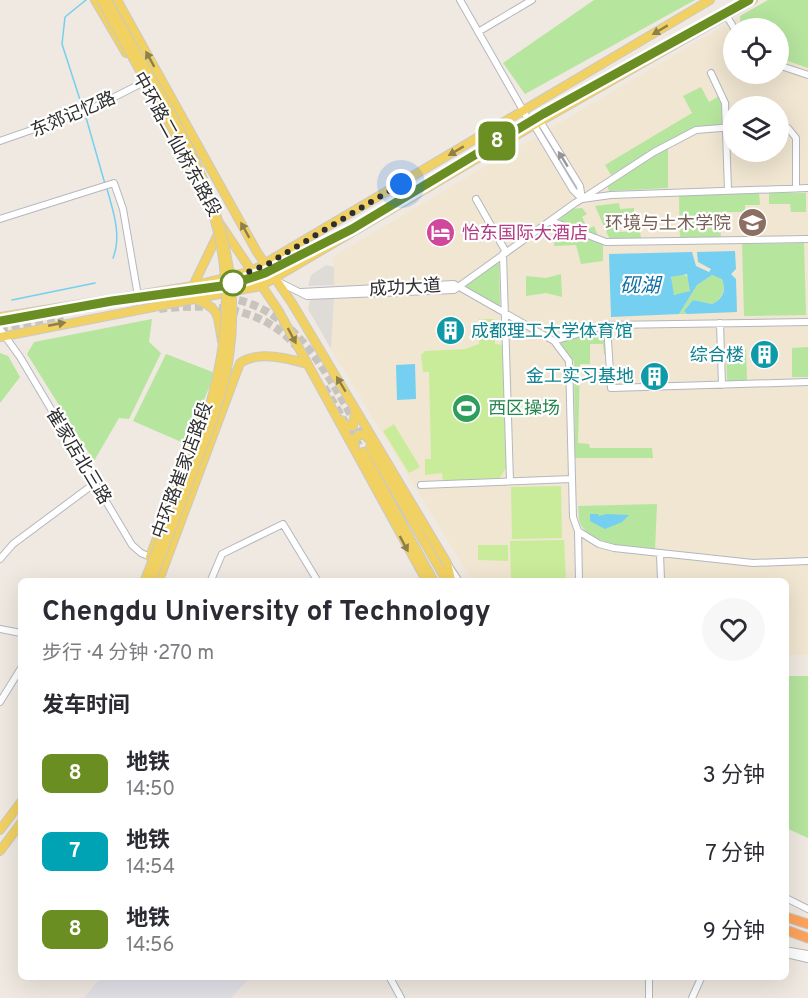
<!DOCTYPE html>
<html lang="zh">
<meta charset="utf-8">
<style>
:root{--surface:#fff;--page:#f7f7f7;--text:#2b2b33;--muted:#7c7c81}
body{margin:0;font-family:Overpass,"Noto Sans SC",sans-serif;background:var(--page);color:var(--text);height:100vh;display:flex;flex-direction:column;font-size:22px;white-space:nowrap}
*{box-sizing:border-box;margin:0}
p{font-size:20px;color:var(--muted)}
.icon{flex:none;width:33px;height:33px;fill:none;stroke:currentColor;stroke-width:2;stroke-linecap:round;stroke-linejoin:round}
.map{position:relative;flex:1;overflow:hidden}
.drawer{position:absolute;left:18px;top:578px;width:771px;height:402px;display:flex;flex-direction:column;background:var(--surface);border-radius:9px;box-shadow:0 6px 24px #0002}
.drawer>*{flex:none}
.badge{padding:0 12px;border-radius:9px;font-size:21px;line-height:39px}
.controls{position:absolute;left:723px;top:18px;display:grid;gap:12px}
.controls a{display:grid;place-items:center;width:66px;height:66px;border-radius:50%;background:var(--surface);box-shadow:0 6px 24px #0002;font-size:30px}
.you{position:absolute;width:30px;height:30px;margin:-15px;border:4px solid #fff;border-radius:50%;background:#1a73e8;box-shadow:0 0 0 9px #1a73e833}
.map>.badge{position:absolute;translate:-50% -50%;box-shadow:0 0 0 3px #fff}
h2{padding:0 24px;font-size:22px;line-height:54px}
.round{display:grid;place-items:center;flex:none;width:63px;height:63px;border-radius:32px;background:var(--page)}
.headline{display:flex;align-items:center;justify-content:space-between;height:102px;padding:0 24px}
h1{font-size:28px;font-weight:700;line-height:45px}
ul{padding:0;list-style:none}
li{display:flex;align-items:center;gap:18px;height:78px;padding:0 24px}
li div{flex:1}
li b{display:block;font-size:22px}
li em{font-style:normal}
li .badge{min-width:66px;font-weight:700;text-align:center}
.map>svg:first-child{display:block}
</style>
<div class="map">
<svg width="808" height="998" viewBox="0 0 808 998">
<rect width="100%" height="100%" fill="#efe9e1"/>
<path fill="#e3e1e8" d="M101,977V976L250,977L231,998H84Z"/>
<path fill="#f0e6d1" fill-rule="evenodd" d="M768,0H808V655H786V580H472L331,349L334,256ZM734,28H778V74H734ZM734,106H778V152H734Z"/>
<path fill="#b6e59e" d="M594,0H695L525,94L503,63Z
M768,0H808V68L779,58L778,28H741L740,16Z
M701,87L709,102L719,96L723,103V125L696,127L611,175L605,165L692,113L683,96Z
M668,148V188L609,191L607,185Z
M759,193L760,205H745V212H720L721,239L680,240L679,196Z
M769,193H806V212H791L790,204H769Z
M619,203L620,209L634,208V215L618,216L619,232L640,231L641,238L610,240L595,206Z
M582,208L587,214L582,217L588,229L594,226L598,236L559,220L572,209Z
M556,225L603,245V261L581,264L576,245L554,246Z
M804,243L806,315L744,316L742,244Z
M496,262L499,264L500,305L497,308L465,289V284Z
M561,274L562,297L546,293L526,296V276L546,278Z
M669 285a11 11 0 1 1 22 0a11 11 0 1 1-22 0Z
M712,275L722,278C726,290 723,298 712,304L693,300L684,311L687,314H679L697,285Z
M152,319L149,342L161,353L129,419L119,418L94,461L27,354L34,342Z
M606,328L607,354H604L603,344H590V364H580L578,443L589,444L590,448H652L653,458H575L574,361L559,341Z
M808,347V377H792V348Z
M746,349L747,381H727L726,350Z
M0,353L8,356L20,377L0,403Z
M166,354L215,373L186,444L133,421Z
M657,504L655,550C637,551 590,543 581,525C578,520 579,512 578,506Z
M786,676H808V838L786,828Z"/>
<path fill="#c9ec9a" d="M479,319H495V344L504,345L506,468L499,479L443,481L442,473L425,475V459H431L429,372H423L421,355L425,351L465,349L479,344Z
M394,424L420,467L409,473L383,431Z
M561,486L562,538L512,539L511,487Z
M564,540L566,580H511L510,541Z
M478,545H508V561L478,560Z"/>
<path fill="#dfdcd8" d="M326,265L334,267V285L308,286L311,275Z
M311,297H334L331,349L308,309Z"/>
<path fill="#75cff0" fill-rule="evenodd" d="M735,251L736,269L731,274L736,279L737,312L687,314L684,311L693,300L712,304C724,298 726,290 722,279L712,275L697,285L679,314L611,317L609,254L692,252L696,266L709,272L711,269L698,262L697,252ZM687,274L690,291L674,295L671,277Z
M415,364L416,399L397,400L396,365Z
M590,514H598L599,516L607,514L629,515L622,522L605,529L590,521Z"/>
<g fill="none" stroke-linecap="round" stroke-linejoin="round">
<path stroke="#75cff0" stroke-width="1.5" d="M83,109L62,44L65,17L86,0
M85,114L105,184
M107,189C113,211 122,235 113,258
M12,300L95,283"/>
<path stroke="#c8c4bd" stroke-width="8" stroke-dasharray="8 4" stroke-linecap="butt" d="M227,298C298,307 332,383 364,438
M159,309C209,303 262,306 297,347
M0,324L123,302L188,298
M0,331L64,321
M324,387L363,452"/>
<defs>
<path id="minor" d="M460,0L532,126
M726,15L734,28
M478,32L532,0
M778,65L808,75
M711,73L725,103L728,190
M540,121L580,186L582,199
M534,125L573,190L582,199
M778,128H788L796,138V188
M0,141L89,110L144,82
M585,197L654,152L696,130L734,127
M476,199L506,252
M0,219L114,183L123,209L138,296
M551,221L606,242L808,239
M503,254L510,481
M275,280L307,296L454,290L575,203L582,199L611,195L808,188
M301,292L454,284L554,341L569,361L573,517L578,531L599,544L614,548L753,563L808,561
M720,323L722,385
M607,325L611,388L808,382
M0,329L20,357L132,545L141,553L153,558
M554,341L607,325L808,322
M421,485L571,479
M578,531L579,580
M660,554L661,580
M0,559L13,544L95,483
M449,566L458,580
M211,580L222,554L283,524L317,580
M0,629L21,633
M0,702L21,668
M786,898L808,909
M790,951L808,954
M786,954L808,959
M389,976L401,998
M649,976V998
M692,998L702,976"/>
<path id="major" d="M95,0L126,53
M117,0L257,252L292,303L447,563L451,580
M167,126L201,190
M218,221L278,310L426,580
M193,286L219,232
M195,299C222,309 217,316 222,341
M0,317L193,286L252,271L710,0
M0,337L261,286L532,126L753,0
M341,420L346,426H353L355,412
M370,447L446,580
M355,449L354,440L358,435H365L372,443
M363,452L433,580
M150,557L205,408
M159,580L240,363C257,351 288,358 307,364
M0,830L21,802
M0,851L21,823"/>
<path id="highway" d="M786,917L808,924
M786,930L808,938"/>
</defs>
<use href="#minor" stroke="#b4b7c1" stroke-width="8"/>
<use href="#major" stroke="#c9c9c9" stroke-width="10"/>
<use href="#highway" stroke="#c9c9c9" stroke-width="11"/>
<use href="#minor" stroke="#fff" stroke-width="6"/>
<use href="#major" stroke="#f2d163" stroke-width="8"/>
<use href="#highway" stroke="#ffa35c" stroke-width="9"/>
<defs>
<path id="major-bridge" d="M101,0C122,38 143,77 165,115C176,136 190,157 200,179C264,322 196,447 145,580
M107,0C169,114 250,220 229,357C224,393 210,428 197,461C182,501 167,541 152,580"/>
</defs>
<use href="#major-bridge" stroke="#c9c9c9" stroke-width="10" stroke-linecap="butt"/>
<use href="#major-bridge" stroke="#f2d163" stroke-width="8"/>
</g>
<defs><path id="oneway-solid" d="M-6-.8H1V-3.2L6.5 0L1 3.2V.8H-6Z" transform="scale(1.5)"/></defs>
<g fill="#908048">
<use href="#oneway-solid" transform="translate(660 30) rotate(149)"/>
<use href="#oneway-solid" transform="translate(150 59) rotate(-119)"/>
<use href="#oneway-solid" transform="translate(456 151) rotate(149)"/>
<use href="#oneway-solid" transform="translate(245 230) rotate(-119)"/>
<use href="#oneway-solid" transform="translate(57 324) rotate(-11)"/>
<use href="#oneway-solid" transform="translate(292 336) rotate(62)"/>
<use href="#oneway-solid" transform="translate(341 384) rotate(-121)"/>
<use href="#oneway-solid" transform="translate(404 544) rotate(62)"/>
</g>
<use fill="#969696" href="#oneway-solid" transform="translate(563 159) rotate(-122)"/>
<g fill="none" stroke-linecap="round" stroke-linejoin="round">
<defs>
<path id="line" d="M0,321L112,301L229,285L265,273L352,229L543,114L749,0"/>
</defs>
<use href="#line" stroke="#fff" stroke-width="14"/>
<use href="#line" stroke="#6b8e23" stroke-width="9"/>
<path stroke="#2e2e2e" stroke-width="6" stroke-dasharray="0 10.8" d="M233,283L235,277L266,265L401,184"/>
</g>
<defs>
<symbol id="university-disc" viewBox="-11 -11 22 22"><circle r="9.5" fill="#8d6e63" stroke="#fff"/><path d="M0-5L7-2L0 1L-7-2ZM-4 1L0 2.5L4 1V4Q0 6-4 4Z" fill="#fff"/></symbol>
<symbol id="hotel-disc" viewBox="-11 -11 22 22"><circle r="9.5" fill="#d1479c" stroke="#fff"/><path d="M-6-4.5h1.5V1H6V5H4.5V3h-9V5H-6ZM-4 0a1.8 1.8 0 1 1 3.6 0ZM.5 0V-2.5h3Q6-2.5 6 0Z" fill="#fff"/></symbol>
<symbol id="building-disc" viewBox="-11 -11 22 22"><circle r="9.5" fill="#0f9aa8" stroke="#fff"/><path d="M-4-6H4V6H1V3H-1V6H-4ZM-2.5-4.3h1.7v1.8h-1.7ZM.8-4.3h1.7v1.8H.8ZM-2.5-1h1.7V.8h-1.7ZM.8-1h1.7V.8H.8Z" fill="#fff"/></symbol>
<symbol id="stadium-disc" viewBox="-11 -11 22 22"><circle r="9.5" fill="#2e9e5b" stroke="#fff"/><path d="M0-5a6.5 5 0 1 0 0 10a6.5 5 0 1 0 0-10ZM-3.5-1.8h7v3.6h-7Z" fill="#fff"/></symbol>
</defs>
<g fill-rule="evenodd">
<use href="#university-disc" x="736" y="206" width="33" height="33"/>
<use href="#hotel-disc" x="424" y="216" width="33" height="33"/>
<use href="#building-disc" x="434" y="314" width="33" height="33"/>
<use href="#building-disc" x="748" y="338" width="33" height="33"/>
<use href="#building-disc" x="638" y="360" width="33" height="33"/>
<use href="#stadium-disc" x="450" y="392" width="33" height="33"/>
</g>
<circle fill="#fff" stroke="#6b8e23" stroke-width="3" cx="233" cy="283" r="12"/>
<g text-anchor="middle" stroke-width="4.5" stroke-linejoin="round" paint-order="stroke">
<g font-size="18" fill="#2e2e2e" stroke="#fff">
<text transform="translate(73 114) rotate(-23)" y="6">东郊记忆路</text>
<text transform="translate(177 144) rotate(61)" y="6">中环路二仙桥东路段</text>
<text transform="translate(405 287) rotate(-3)" y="6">成功大道</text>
<text transform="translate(79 456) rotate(59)" y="6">崔家店北三路</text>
<text transform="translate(182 470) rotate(-70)" y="6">中环路崔家店路段</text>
</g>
<g font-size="18" fill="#785e54" stroke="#fff" text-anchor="end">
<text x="731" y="229">环境与土木学院</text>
</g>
<g font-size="18" fill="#b23c85" stroke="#fff" text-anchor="start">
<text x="462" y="239">怡东国际大酒店</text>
</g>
<g font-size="18" fill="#0d838f" stroke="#fff" text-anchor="end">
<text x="471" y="337" text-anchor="start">成都理工大学体育馆</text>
<text x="744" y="361">综合楼</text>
<text x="634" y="382">金工实习基地</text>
</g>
<g font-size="18" fill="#27864d" stroke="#fff" text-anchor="start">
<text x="488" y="414">西区操场</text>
</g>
<g font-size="20" font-style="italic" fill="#0d6fa3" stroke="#fff">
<text x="640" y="292">砚湖</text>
</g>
</g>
</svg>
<div class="controls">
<a><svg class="icon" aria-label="locate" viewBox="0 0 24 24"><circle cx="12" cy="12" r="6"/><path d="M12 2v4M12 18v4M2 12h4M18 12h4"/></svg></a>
<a><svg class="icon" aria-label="layers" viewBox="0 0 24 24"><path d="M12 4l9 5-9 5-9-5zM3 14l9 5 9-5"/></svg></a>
</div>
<div class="you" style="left:401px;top:184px"></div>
<b class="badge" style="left:497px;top:141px;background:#6b8e23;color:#fff">8</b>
<section class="drawer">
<div class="headline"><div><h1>Chengdu University of Technology</h1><p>步行 · 4 分钟 · 270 m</p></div><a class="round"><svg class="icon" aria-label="heart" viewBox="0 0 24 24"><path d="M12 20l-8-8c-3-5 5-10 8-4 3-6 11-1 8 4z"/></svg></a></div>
<h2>发车时间</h2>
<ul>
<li><span class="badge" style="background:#6b8e23;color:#fff">8</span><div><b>地铁</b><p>14:50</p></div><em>3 分钟</em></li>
<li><span class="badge" style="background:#00a3b4;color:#fff">7</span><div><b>地铁</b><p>14:54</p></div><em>7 分钟</em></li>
<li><span class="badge" style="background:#6b8e23;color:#fff">8</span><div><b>地铁</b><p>14:56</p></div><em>9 分钟</em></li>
</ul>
</section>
</div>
